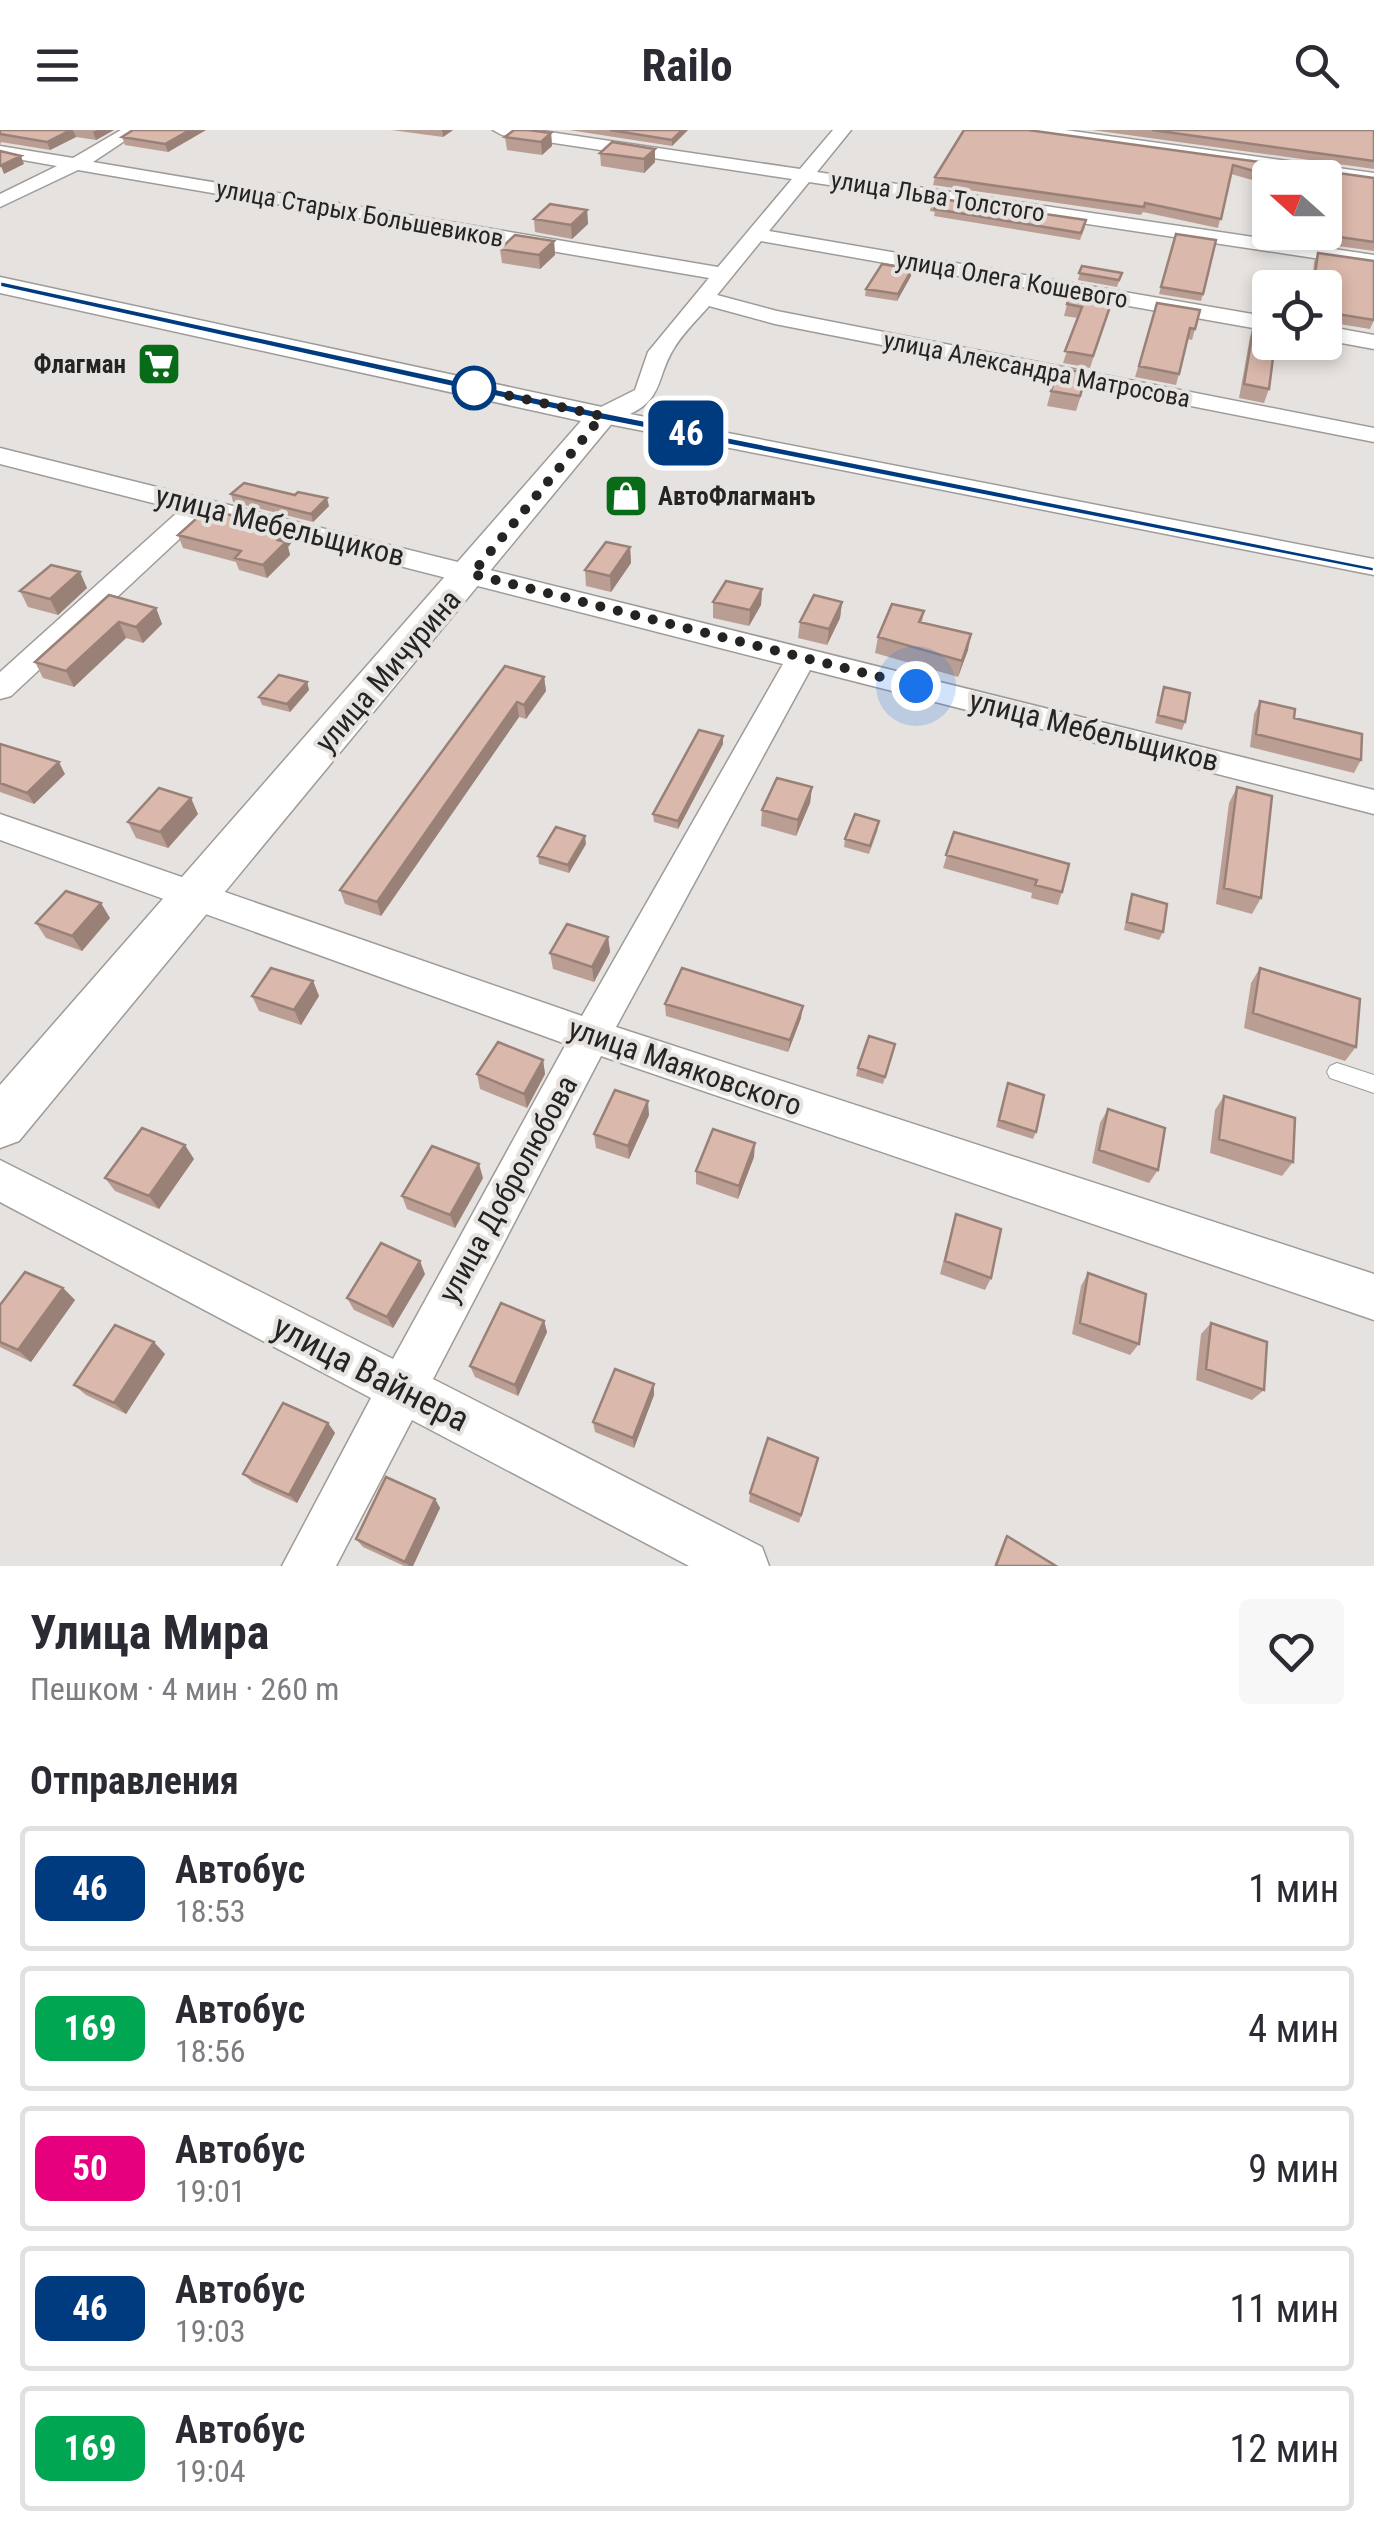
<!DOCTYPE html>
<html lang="ru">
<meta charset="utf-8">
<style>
:root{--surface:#fff;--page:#f7f7f7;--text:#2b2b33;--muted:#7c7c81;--line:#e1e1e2}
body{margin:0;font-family:"Roboto Condensed",sans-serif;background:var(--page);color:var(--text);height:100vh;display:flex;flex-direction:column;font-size:38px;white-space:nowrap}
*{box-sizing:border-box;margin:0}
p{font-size:32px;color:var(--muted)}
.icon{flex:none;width:55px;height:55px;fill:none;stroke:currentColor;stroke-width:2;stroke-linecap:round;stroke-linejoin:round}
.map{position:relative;height:1436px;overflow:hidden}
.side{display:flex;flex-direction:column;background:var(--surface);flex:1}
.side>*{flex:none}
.badge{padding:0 20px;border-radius:15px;font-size:35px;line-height:65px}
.needle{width:65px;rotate:291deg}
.controls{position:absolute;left:1252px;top:30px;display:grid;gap:20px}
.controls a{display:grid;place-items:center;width:90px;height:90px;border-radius:10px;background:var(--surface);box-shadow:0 5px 15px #0003;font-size:50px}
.you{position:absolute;width:50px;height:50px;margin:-25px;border:8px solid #fff;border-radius:50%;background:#1a73e8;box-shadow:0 0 0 15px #1a73e833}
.map>.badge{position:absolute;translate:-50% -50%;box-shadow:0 0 0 5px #fff}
h2{padding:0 30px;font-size:38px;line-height:90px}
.round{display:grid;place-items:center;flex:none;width:105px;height:105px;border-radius:10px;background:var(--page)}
.overview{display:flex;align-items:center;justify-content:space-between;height:170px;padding:0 30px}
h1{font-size:48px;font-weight:700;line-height:75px}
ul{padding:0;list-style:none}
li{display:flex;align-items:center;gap:30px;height:125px;margin:0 20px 15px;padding:0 10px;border:5px solid var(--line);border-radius:10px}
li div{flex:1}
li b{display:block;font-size:38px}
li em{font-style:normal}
li .badge{min-width:110px;font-weight:700;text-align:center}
header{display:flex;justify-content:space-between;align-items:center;height:130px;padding:0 30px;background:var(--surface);font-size:45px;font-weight:700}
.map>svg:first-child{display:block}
</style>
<header><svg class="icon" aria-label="menu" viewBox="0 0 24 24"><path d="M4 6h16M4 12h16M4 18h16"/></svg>Railo<svg class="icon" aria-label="search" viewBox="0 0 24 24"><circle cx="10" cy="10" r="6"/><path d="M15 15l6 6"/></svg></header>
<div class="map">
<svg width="1374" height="1436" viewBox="0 0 1374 1436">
<rect width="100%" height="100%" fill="#e5e2df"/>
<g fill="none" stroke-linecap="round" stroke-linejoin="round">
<defs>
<path id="service" d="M1337,933L1374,945V963L1330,948L1327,942L1330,936Z"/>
<path id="minor" d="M121,0H141L93,32L718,137L792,49L502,5L493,0H536L800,39L833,0H851L817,42L1374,125V137L809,52L769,101L1270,187V201L761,111L717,165L777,181L1374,298V312L775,194L709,176C697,190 682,204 673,220C657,246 663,269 630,284L1374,429V445L593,291L590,286L593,281L635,260L648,222L709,148L78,40L0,77V64L57,36L0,26V16L73,28Z
M1019,0H1065L1374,43V53L1028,5Z
M1325,196L1374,205V219L1325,210Z
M0,318L1374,660V684L810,540L616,897L1374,1144V1190L601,926L433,1249L762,1417L769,1436H689L412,1290L336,1436H282L371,1268L0,1072V1030L393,1229L566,914L0,710V684L582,886L783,534L204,386L11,566L0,569V542L180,380L0,334Z"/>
<path id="tertiary" d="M0,147L602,277L618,286L19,1011L0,1018V955L581,291L0,163Z"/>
</defs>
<use href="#service" stroke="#9e9b99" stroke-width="2"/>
<use href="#minor" stroke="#9e9b99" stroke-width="3"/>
<use href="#tertiary" stroke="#9e9b99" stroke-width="3"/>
<use href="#service" fill="#fff" fill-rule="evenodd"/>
<use href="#minor" fill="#fff" fill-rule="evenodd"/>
<use href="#tertiary" fill="#fff" fill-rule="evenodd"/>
</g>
<path fill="#bb9e93" d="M0,0H114L96,10L76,7L50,20L1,12L0,15Z
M133,0H206L168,22L125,15L122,7Z
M391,0H453L443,7Z
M569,0H688L672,16Z
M964,0L1374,48V121L1316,113L1317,102H1325V48H1270V55L1231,44L1218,98L1143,82L1141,85L933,55L935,47Z
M1092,0H1374V39Z
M551,3L552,16L542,25L507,20L505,7Z
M655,19V32L644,43L601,36L600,23Z
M931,74L1085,97L1080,110L934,86L935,82L930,81Z
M587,80L588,94L572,109L535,102L534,89Z
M1176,104L1203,164L1201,171L1159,164Z
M554,111L555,125L540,139L502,133L500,119Z
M1318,123L1374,131V190L1370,199L1333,193L1336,156L1312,153L1314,132Z
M1082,136L1122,143L1117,157L1078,150Z
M911,146L897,171L865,166L866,159Z
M1114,165L1090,238L1063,233L1078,188L1064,186L1067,174Z
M1157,173L1195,199L1192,210L1188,209L1176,255L1135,247Z
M1254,194L1269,259L1264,273L1239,268L1250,207Z
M1083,259L1076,281L1047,276L1051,261Z
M231,364L329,376L313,392L233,372Z
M289,400L292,412L288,417L290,425L267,448L239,440L236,432L183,418L178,405Z
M630,417L631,433L611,462L586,456L585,440Z
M87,458L58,485L28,477L20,461Z
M762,459L761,475L749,496L713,488V472Z
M109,465L156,478L162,494L143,513L126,508L74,557L43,548L35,532Z
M842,472L840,488L827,515L798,508L800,492Z
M924,481L922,492L968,520L958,547L875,523L878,507Z
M505,536L544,547L546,561L526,589L519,587L381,786L345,774L340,760Z
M307,552L309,560L290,582L262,575L259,567Z
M1164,557L1185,592L1182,600L1155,593Z
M1260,571L1294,588L1361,630L1354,643L1250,617L1254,584Z
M723,606V614L678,699L654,692L653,684Z
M0,614L65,644L34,674L0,662Z
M812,657L810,673L796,706L761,696L762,680Z
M1237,657L1261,768L1252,784L1216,774L1229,673Z
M198,684L168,718L136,708L128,692Z
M878,699L869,724L844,717L845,709Z
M954,702L1062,762L1058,775L1031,768L1032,763L943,738Z
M586,714L569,743L539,734L538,726Z
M1132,764L1163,802L1159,810L1124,800L1129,772Z
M110,788L82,821L46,808L36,793Z
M608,807L610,822L594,852L553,839L550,823Z
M1260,838L1356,917L1345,931L1244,898L1251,853Z
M313,851L319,866L301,895L259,881L252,866Z
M665,874L801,888L788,922L666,886Z
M895,914L883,954L856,946L858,938Z
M543,930L545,944L527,978L480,959L477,944Z
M1008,953L1036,1002L1033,1009L996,997Z
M1224,966L1293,1032L1282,1046L1210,1023L1215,980Z
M1108,979L1158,1040L1149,1053L1092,1033L1100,993Z
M649,985L629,1029L596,1018L594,1004Z
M754,1027L738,1069L696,1054V1041Z
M194,1029L159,1079L115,1061L105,1048Z
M483,1048L455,1098L407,1079L402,1066Z
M956,1084L991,1148L985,1160L940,1144L952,1097Z
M1088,1143L1139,1214L1130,1225L1072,1204L1081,1156Z
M425,1144L393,1198L354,1180L347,1168Z
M63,1158L75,1170L31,1232L0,1217V1175Z
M544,1191L547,1202L518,1266L475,1247L470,1236Z
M1211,1193L1264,1260L1252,1270L1196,1250L1201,1204Z
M165,1224L126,1284L86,1265L74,1255Z
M654,1265L634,1318L595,1302L593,1292Z
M328,1293L335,1303L297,1373L253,1353L243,1344Z
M818,1328L799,1393L749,1372L750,1363Z
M435,1369L440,1378L413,1436H404L363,1417L356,1409Z
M1007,1406L1056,1436H994L1004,1410Z"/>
<path fill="#998178" d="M71,0H73L76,7L50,20L47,12Z
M97,0H114L96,10L93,2Z
M190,0H206L168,22L165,14Z
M442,0H453L443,7Z
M682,0H688L672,16V10Z
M551,3L552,16L542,25L541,12Z
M655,19V32L644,43V29Z
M21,26L24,34L4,44L1,36Z
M587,80L588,94L572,109L571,95Z
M554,111L555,125L540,139L539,125Z
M912,139L911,146L897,171L898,164Z
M327,368L329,376L313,392L311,384Z
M289,400L292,412L288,417L290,425L267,448L263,435L278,410Z
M630,417L631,433L611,462L610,446Z
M80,442L87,458L58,485L50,469Z
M762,459L761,475L749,496L750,480Z
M842,472L840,488L827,515L829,499Z
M156,478L162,494L143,513L136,497Z
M119,492L126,508L74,557L66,541Z
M971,504L968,520L958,547L962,531Z
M544,547L546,561L526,589L524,575Z
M307,552L309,560L290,582L287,574Z
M517,572L519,587L381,786L377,772Z
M723,606V614L678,699V691Z
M59,632L65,644L34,674L27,663Z
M812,657L810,673L796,706L798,690Z
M191,668L198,684L168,718L160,702Z
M585,706L586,714L569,743L568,735Z
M101,773L110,788L82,821L72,806Z
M608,807L610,822L594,852L592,837Z
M313,851L319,866L301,895L294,880Z
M803,876L801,888L788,922L790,910Z
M543,930L545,944L527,978L524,964Z
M648,971L649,985L629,1029L628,1016Z
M755,1013L754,1027L738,1069L739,1056Z
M185,1015L194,1029L159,1079L149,1066Z
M479,1034L483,1048L455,1098L450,1085Z
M420,1131L425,1144L393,1198L387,1187Z
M63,1158L75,1170L31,1232L18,1220Z
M544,1191L547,1202L518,1266L515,1255Z
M154,1212L165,1224L126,1284L114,1273Z
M654,1254V1265L634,1318L633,1308Z
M328,1293L335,1303L297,1373L289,1365Z
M435,1369L440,1378L413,1436H409L405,1432Z"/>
<path fill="#dab8ab" stroke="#998178" stroke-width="2.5" d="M0,0H71L47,12L0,4Z
M133,0H190L165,14L122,7Z
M514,0H528L551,3L541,12L505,7Z
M610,0H682L672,10Z
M964,0H1028L1374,48V112L1319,104L1320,102H1325V48H1279L1233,35L1221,89L1145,73L1144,77L935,47Z
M1152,0H1374V31Z
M612,12L655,19L644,29L600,23Z
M0,21L21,26L0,36Z
M935,68L1086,90L1081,103L935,79L938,75L931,74Z
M550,74L587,80L571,95L534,89Z
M1176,104L1216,110L1203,164L1161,157Z
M515,105L554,111L539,125L500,119Z
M1318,123L1374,131V190L1337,184L1339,148L1315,144Z
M882,134L912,139L898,164L866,159Z
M1082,136L1122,143L1119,150L1079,143Z
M1073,158L1114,165L1093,226L1065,221L1082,177L1067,174Z
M1157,173L1200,180L1195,199L1190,198L1179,244L1139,236Z
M1254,194L1270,197V212H1275L1269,259L1244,254Z
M1059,238L1087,243L1080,266L1051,261Z
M244,353L295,365L298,362L327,368L311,384L231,364Z
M207,379L289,400L278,410L286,412L263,435L235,428L241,421L178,405Z
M606,412L630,417L610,446L585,440Z
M51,435L80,442L50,469L20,461Z
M726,451L762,459L750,480L713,472Z
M109,465L156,478L136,497L119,492L66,541L35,532Z
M814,465L842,472L829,499L800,492Z
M892,474L924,481L919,492L971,504L962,531L878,507Z
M505,536L544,547L524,575L517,572L377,772L340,760Z
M279,545L307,552L287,574L259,567Z
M1164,557L1190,563L1185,592L1158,585Z
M1260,571L1295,579L1294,588L1362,604L1361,630L1256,604Z
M699,600L723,606L678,691L653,684Z
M0,614L59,632L27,663L0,653Z
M777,648L812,657L798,690L762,680Z
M1237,657L1272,666L1261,768L1224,758Z
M159,658L191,668L160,702L128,692Z
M855,684L879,691L870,716L845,709Z
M556,697L585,706L568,735L538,726Z
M954,702L1069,734L1062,762L1035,755L1037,750L946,725Z
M66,761L101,773L72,806L36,793Z
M1132,764L1167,774L1163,802L1127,792Z
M567,794L608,807L592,837L550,823Z
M271,838L313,851L294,880L252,866Z
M682,838L803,876L790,910L665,874Z
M1260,838L1360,869L1356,917L1253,883Z
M869,906L895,914L885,947L858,938Z
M498,912L543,930L524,964L477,944Z
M1008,953L1044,965L1036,1002L999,990Z
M615,960L648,971L628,1016L594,1004Z
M1224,966L1295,988L1293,1032L1219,1009Z
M1108,979L1165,998L1158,1040L1099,1020Z
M142,998L185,1015L149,1066L105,1048Z
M713,999L755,1013L739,1056L696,1041Z
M432,1016L479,1034L450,1085L402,1066Z
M956,1084L1001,1099L991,1148L945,1131Z
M381,1113L420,1131L387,1187L347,1168Z
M25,1142L63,1158L18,1220L0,1212V1175Z
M1088,1143L1146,1164L1139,1214L1080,1193Z
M501,1173L544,1191L515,1255L470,1236Z
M1211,1193L1267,1212L1264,1260L1206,1239Z
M115,1195L154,1212L114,1273L74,1255Z
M615,1239L654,1254L633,1308L593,1292Z
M283,1273L328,1293L289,1365L243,1344Z
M768,1308L818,1328L801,1385L750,1363Z
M386,1347L435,1369L405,1432L356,1409Z
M1007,1406L1056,1436H996Z"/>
<path fill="#003b80" stroke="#fff" stroke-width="2.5" d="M0,151L602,282L1374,437V442L602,290L0,157Z"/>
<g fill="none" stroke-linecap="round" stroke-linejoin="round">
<path stroke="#252423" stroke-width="10" stroke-dasharray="0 18" d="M474,258L602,286L472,444L916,556"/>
</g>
<defs>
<symbol id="supermarket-square" viewBox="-11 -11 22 22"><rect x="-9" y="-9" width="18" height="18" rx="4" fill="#076b17" stroke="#e5e2df"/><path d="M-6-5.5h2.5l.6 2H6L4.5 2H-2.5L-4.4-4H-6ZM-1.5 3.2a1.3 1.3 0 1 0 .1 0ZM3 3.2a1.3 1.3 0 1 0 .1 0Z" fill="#fff"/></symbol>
<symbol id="shop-square" viewBox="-11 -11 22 22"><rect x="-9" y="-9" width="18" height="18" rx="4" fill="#076b17" stroke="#e5e2df"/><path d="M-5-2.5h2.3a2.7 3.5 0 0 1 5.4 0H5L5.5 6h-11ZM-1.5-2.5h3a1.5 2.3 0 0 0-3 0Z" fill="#fff"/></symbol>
</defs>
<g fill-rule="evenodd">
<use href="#supermarket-square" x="134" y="209" width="50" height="50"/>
<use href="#shop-square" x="601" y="341" width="50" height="50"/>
</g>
<circle fill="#fff" stroke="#003b80" stroke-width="5" cx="474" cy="258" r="20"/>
<g text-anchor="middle" stroke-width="8" stroke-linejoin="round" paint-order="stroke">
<g font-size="25" fill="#252423" stroke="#e5e2df">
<text transform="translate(938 66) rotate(9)" y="9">улица Льва Толстого</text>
<text transform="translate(360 83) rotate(10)" y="9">улица Старых Большевиков</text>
<text transform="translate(1012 149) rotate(10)" y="9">улица Олега Кошевого</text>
<text transform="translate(1037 239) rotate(11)" y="9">улица Александра Матросова</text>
</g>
<g font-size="25" font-weight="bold" fill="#252423" stroke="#e5e2df" text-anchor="end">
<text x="126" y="243">Флагман</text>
<text x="658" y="375" text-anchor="start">АвтоФлагманъ</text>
</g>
<g font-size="30" fill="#252423" stroke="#e5e2df">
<text transform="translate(280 396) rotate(14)" y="10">улица Мебельщиков</text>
<text transform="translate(388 541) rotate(-49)" y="10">улица Мичурина</text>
<text transform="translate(1094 601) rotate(14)" y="10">улица Мебельщиков</text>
<text transform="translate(685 937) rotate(19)" y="10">улица Маяковского</text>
<text transform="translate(508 1059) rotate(-61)" y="10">улица Добролюбова</text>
</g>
<g font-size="35" fill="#252423" stroke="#e5e2df">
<text transform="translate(371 1243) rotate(27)" y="12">улица Вайнера</text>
</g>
</g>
</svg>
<div class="controls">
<a><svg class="needle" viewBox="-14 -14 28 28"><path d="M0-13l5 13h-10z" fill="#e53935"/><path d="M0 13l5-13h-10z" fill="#7c7c81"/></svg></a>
<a><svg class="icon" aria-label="locate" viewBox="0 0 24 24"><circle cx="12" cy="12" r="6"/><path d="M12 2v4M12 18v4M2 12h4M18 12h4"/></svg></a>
</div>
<div class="you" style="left:916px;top:556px"></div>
<b class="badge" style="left:686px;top:303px;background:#003b80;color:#fff">46</b>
</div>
<section class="side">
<div class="overview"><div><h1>Улица Мира</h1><p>Пешком · 4 мин · 260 m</p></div><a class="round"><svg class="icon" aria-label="heart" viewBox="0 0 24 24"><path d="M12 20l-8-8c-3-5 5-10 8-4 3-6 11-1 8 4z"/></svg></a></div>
<h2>Отправления</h2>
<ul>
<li><span class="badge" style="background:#003b80;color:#fff">46</span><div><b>Автобус</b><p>18:53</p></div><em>1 мин</em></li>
<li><span class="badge" style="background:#00a651;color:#fff">169</span><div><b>Автобус</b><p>18:56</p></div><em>4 мин</em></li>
<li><span class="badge" style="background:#e6007e;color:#fff">50</span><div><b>Автобус</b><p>19:01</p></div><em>9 мин</em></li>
<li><span class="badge" style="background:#003b80;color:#fff">46</span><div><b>Автобус</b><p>19:03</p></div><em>11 мин</em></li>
<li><span class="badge" style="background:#00a651;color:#fff">169</span><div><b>Автобус</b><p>19:04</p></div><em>12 мин</em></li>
</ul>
</section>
